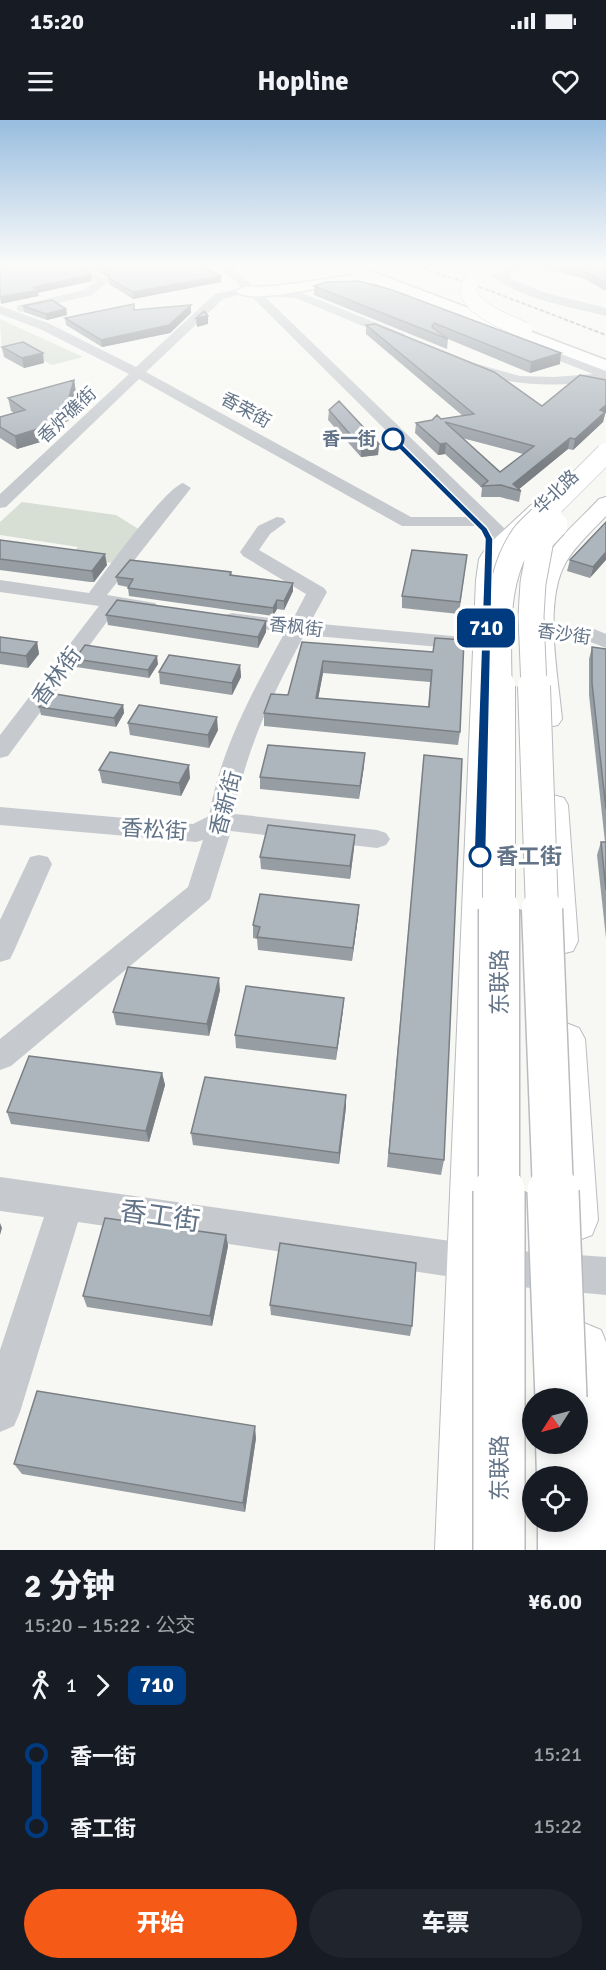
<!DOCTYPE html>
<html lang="zh">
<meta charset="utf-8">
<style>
:root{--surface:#171b24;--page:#20242c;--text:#f1f3f6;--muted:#9ea1a6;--accent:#f55a16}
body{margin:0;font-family:Signika,"Noto Sans SC",sans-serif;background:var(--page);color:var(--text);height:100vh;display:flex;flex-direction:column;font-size:22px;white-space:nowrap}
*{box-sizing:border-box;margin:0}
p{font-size:20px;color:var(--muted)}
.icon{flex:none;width:33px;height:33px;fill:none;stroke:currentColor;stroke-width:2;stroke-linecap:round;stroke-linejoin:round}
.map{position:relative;height:1430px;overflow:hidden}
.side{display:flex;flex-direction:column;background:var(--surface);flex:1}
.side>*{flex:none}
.badge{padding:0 12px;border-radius:9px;font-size:21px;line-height:39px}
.needle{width:39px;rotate:234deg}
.buttons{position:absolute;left:522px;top:1268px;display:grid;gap:12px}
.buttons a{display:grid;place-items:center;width:66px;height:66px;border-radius:50%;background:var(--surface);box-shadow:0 3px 15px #0003;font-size:30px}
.map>.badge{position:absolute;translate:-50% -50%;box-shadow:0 0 0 3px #fff}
.legs{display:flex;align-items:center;gap:9px;height:66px;padding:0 24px;font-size:20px}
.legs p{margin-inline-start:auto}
.overview{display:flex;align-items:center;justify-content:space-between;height:102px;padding:0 24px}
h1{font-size:33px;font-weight:800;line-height:45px}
.button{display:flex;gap:12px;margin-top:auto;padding:12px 24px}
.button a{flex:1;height:69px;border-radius:36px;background:var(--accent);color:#fff;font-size:24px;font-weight:800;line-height:69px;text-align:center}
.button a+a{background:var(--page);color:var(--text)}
ul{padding:0 24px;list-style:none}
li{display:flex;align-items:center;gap:21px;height:72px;font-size:22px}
li i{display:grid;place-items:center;width:9px;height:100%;margin:0 8px;background:currentColor}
li i::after{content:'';width:15px;height:15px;margin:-8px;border:4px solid;border-radius:50%;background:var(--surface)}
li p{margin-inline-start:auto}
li:first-child i{background:linear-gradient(#0000 50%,currentColor 0)}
li:last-child i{background:linear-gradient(currentColor 50%,#0000 0)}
.status{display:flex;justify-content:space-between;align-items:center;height:42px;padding:0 30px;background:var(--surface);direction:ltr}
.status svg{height:16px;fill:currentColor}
header{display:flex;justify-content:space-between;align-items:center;height:78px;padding:0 24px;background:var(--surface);font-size:27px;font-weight:800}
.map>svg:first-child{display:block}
</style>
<div class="status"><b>15:20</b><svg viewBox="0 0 49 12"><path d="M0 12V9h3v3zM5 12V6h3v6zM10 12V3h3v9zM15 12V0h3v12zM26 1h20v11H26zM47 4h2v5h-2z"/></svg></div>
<header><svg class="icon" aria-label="menu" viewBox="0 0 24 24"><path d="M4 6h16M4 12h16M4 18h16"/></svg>Hopline<svg class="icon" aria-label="heart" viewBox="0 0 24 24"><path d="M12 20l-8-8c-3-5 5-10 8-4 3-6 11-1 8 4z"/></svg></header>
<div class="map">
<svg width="606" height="1430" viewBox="0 0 606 1430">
<rect width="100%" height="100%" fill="#f7f7f3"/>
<path fill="#d7dfd4" d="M0,199L83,237L52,245L23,230L2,232Z
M22,382L116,395L140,410L112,443L70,437L78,427L0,415V402Z"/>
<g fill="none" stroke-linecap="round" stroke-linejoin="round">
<defs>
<path id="major" d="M606,377V396C593,410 576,425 566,442C543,482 558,554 562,599L558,605L548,607L538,605L534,599C532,551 519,490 542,445C555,419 580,400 599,379Z
M538,383L545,385L548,389L501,439L500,460L489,1430H435L476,460L479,439L482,434L490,423L531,385Z
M553,675L564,678L568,685L578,821L573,831L561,834L549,831L544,821L538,685L542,678Z
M566,903L579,908L585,919L598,1100L592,1115L576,1121L560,1115L554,1100L547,919L553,908Z
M584,1203L601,1210L606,1222V1430H569L567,1401H578V1356H566L564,1323H578V1278H562L560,1227L567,1210Z"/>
<path id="highway" d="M331,144H352L606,240V251L374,163C363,166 349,164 337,165C317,167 249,185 236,171L243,167L275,166L355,155Z
M578,1302L582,1304C593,1330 594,1349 583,1375L578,1378L586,1381L594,1401L596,1430H538V1401H578V1356H537L536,1323H578Z"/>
</defs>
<use href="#major" stroke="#b9bdc1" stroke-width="2"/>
<use href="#highway" stroke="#b8bbbf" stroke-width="3"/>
<path fill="#c6cace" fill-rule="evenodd" d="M68,144H82L109,161L92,175L21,192L17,190V186L84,170L96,161Z
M216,144H228L257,169L302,173L404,214L406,217L404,220H396L296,178L264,176L531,434L534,438L531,442H519L482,406H402L139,259L6,387L0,388V374L129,254L40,209L0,194V186L48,203L136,247L215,174L243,168ZM248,173L249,174L473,397H411L146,252L223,179Z
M481,144H492L500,152L516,144H531L510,154L511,159L546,173L606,188V196C564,185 510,179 481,144Z
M528,220L606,249V260C566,266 528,267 489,257C480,255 469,252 463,246L470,242L520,256L554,257L593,254L524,227L522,224L524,221Z
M183,363L191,368L107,475L155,483L158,487L155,491L148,493L117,488L8,636L0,638V615L99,486L0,472V460L89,473C104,453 165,368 183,363Z
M277,397L283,398L286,402L270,414L259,430L324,468L327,472L310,503L485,519L492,521L495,525L492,529L485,531L304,515C275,571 244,630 235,694L377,710L386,713L390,719L386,725L377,728L231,711L210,779L11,946L0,950V919L188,767L203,720L196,722L0,705V687L193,704L209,696C220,630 253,571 285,512L232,505L225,503L222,499L225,495L232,493L292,501L306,474L243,436L240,432L258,406Z
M486,498L594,509L606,514V528L583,519L479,508L476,504L479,500Z
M39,735L48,737L52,744L14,831L10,839L0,842V800L30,737Z
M0,1057L521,1131L606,1137V1175L521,1167L78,1102L20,1292L14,1306L0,1312V1230L44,1097L0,1091Z"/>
<use href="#major" fill="#fff" fill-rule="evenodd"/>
<use href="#highway" fill="#fff" fill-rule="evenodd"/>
<path stroke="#a6abb2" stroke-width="2" stroke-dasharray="4.5 2" stroke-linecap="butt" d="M411,144L488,170L606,215"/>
<defs>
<path id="highway-bridge-far5" d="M497,144C488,149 474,154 470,164C459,185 510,204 524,210"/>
<path id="highway-bridge-far4" d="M547,392L606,333"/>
<path id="highway-bridge-far3" d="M499,568C499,517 493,461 523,417C529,408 541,399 549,391
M534,568L531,496L533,463L541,420L555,405"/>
<path id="highway-bridge-far2" d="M499,566V790
M534,566L542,790"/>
<path id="highway-bridge-far1" d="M499,789V1072
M542,789L553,1072"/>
<path id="highway-bridge" d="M499,1071V1430
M553,1071L561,1278"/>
</defs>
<use href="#highway-bridge-far5" stroke="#b8bbbf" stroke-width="17" stroke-linecap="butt"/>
<use href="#highway-bridge-far4" stroke="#b8bbbf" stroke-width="21" stroke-linecap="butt"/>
<use href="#highway-bridge-far3" stroke="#b8bbbf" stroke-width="27" stroke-linecap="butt"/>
<use href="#highway-bridge-far2" stroke="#b8bbbf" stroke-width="34" stroke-linecap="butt"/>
<use href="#highway-bridge-far1" stroke="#b8bbbf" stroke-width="43" stroke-linecap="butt"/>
<use href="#highway-bridge" stroke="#b8bbbf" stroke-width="54" stroke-linecap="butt"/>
<use href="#highway-bridge-far5" stroke="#fff" stroke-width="16"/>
<use href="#highway-bridge-far4" stroke="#fff" stroke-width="20"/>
<use href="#highway-bridge-far3" stroke="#fff" stroke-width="25"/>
<use href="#highway-bridge-far2" stroke="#fff" stroke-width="32"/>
<use href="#highway-bridge-far1" stroke="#fff" stroke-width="40"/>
<use href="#highway-bridge" stroke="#fff" stroke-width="51"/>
</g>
<path fill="#969da3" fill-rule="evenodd" d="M87,144H198L221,156V162L133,179L109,164L108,158Z
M546,144H606V171L585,159L545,148Z
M326,162L560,244L530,253L448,219L447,229L314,175V166Z
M191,185V193L170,213L102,227L66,205L65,198L134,190Z
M23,186L66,189L67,195L47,200L24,192Z
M366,205L542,286L605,294L603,302L573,330L568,329L519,369L521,371L519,382L500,377H481L482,368L445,334L438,335L415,313L416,303L463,296L366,214ZM462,318L504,329L523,334L500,352Z
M2,227L44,243L24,248L4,237Z
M74,260L76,273L68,301L59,304L47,320L17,329L0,318V297L14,293L11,291L8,278Z
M329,290L379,324L378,335L361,337L328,300Z
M606,402L590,458L567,451L570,440Z
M0,420L107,445L94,462H90L0,450Z
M467,435L459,494L402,488V476Z
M231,452L232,455L293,471L284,490L277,489L273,496L129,476L128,468V467L118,465L116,457Z
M106,495L266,512L258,528L108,505Z
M0,517L37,522L39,534L28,548L0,544Z
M302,522L433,532L460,612L458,625L264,606V593L288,575ZM323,553L430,562L428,587L318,578Z
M592,527L606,529V818L597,735L601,722H605L589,575V539Z
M75,539L158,544L149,558L76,547Z
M240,545L241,557L232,575L160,564L159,552Z
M123,585L124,593L116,607L41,595L39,587Z
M128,603L218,610L209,628L130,615Z
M424,635L444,1040L441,1055L387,1047Z
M364,646L359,679L260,669V657Z
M99,650L190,658L181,676L102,663Z
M355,715L354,728L350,759L261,749L260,737Z
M359,785L358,797L352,841L258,830L257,819L253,818V805Z
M220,870L209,916L116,905L113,892Z
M343,890L336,940L236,928L235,915Z
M162,953L165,965L149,1022L11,1004L7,992Z
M346,987L339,1044L193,1025L191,1013Z
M226,1115L228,1126L212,1206L87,1187L83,1176Z
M270,1185L412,1206L410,1216L271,1195Z
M256,1318L245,1392L22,1354L14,1344Z"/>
<path fill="#7a7f84" d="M91,155L92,161L38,173L39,176L1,184L0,177L33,167Z
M221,156V162L133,179V172Z
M191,185V193L170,213L102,227L101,220Z
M66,189L67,195L47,200L46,194Z
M208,196V204L197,207L196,198Z
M43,233L44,243L24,248L22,238Z
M561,233L560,244L530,253L531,242Z
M74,260L76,273L68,301L59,304L47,320L17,329L15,316Z
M606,285V293L605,294L603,302L573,330L575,319L600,290Z
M570,318L568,329L518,370L513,364Z
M446,323L445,334L438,335L440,324Z
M379,324L378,335L361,337V327Z
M606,432V440L590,458L593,447Z
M105,434L107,445L94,462L92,451Z
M293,463V471L284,490V481Z
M277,480V489L273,496V488Z
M266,501V512L258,528V517Z
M37,522L39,534L28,548L26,536Z
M157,536L158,544L149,558L148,550Z
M323,541V553L316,590V578Z
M240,545L241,557L232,575V563Z
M123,585L124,593L116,607L114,598Z
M217,597L218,610L209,628L208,615Z
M365,633L364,646L359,679L360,666Z
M189,645L190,658L181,676L179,663Z
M355,715L354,728L350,759V746Z
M359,785L358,797L352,841L353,828Z
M219,858L220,870L209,916L207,904Z
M344,878L343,890L336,940L337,928Z
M162,953L165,965L149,1022L146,1011Z
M346,975V987L339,1044V1033Z
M0,1103L2,1108L0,1115Z
M226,1115L228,1126L212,1206L210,1196Z
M255,1306L256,1318L245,1392L243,1383Z"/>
<path fill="#aeb6bd" stroke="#7a7f84" stroke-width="1.5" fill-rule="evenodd" d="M0,144H74L91,155L33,167L38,170L0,177Z
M96,144H198L221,156L133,172L108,158L109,153Z
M561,144H606V163L586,152Z
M359,161L392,170L561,233L531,242L434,203L432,207L448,219L314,166L326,162Z
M52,180L66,189L46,194L23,186Z
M134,184V190L191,185L169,205L101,220L65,198Z
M204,191L208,196L196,198Z
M375,204L494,252L542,286L580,255L606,260V285L600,290L605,292L575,319L570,318L513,364L521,371L501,365L482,366L488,361L446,323L440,324L416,303L432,300L437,295L441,299L474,294L366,205ZM445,302L534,326L500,352Z
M23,222L43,233L22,238L2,227Z
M74,260L66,288L57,291L44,307L15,316L0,307V297L25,290L8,278Z
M339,281L379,324L361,327L329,290Z
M606,402V432L593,447L570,440Z
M0,420L105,434L92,451L0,439Z
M412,430L467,435L460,482L402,476Z
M130,440L231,452L230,455L293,463L284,481L277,480L273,488L128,468L133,459L116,457Z
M117,480L266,501L258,517L106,495Z
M0,517L37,522L26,536L0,532Z
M435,518L464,520L460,612L264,593L271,574L288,575L302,522L433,532ZM323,541L432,550L429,587L316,578Z
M85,525L157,536L148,550L75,539Z
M592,527L606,529V689L592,563Z
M169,535L240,545L232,563L159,552Z
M49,573L123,585L114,598L39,587Z
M139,585L217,597L208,615L128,603Z
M268,625L365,633L360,666L260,657Z
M110,632L189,645L179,663L99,650Z
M424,635L462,639L444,1040L389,1033Z
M268,705L355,715L350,746L260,737Z
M601,722H606V770Z
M260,774L359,785L353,828L257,817L260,807L253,805Z
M128,847L219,858L207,904L113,892Z
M246,866L344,878L337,928L235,915Z
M29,936L162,953L146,1011L7,992Z
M205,957L346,975L339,1033L191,1013Z
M105,1098L226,1115L210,1196L83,1176Z
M280,1123L416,1143L412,1206L270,1185Z
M37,1271L255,1306L243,1383L14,1344Z"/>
<linearGradient id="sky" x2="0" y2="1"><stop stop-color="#98bddf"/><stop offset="0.42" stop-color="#fbfbfa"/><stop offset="1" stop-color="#fbfbfa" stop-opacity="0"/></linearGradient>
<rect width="606" height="345" fill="url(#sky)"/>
<path fill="#003b80" stroke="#fff" stroke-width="1.5" d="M390,317H395L487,408L493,419L486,736L480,740L474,736L485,419L481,411L390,320Z"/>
<g fill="#fff" stroke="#003b80" stroke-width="3">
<circle cx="393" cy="319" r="10"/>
<circle cx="480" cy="736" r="10"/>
</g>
<g text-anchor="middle" stroke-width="6" stroke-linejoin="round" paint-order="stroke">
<g font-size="18" fill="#637488" stroke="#fff">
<text transform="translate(246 290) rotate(29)" y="6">香荣街</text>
<text transform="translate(67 295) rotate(-43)" y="6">香炉礁街</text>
<text transform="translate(556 372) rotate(-44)" y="6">华北路</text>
<text transform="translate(296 507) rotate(7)" y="6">香枫街</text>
<text transform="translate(564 514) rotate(8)" y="6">香沙街</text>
</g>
<g font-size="18" font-weight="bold" fill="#637488" stroke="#fff" text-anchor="end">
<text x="376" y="325">香一街</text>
</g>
<g font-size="22" fill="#637488" stroke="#fff">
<text transform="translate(56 556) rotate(-53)" y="8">香林街</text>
<text transform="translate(225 683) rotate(-75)" y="8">香新街</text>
<text transform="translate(154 709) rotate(4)" y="8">香松街</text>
<text transform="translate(499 862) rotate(-90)" y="8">东联路</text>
<text transform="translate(499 1348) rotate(-90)" y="8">东联路</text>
</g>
<g font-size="22" font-weight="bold" fill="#637488" stroke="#fff" text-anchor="start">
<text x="496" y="744">香工街</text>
</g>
<g font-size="27" fill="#637488" stroke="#fff">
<text transform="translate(160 1096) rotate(8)" y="9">香工街</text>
</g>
</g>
</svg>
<div class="buttons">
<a><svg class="needle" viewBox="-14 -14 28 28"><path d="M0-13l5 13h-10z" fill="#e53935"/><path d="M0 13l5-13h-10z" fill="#9ea1a6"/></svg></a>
<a><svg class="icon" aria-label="locate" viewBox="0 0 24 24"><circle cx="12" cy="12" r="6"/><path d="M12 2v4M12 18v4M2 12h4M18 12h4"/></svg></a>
</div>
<b class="badge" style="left:486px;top:508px;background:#003b80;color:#fff">710</b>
</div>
<section class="side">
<div class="overview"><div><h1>2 分钟</h1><p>15:20 – 15:22 · 公交</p></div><b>¥6.00</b></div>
<div class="legs"><svg class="icon" aria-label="walk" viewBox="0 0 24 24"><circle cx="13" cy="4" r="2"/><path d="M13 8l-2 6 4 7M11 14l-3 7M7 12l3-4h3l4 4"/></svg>1<svg class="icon" aria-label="forward" viewBox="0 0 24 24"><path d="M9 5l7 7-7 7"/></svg><b class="badge" style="background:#003b80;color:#fff">710</b></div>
<ul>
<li><i style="color:#003b80"></i><b>香一街</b><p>15:21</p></li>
<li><i style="color:#003b80"></i><b>香工街</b><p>15:22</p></li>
</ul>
<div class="button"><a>开始</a><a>车票</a></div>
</section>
